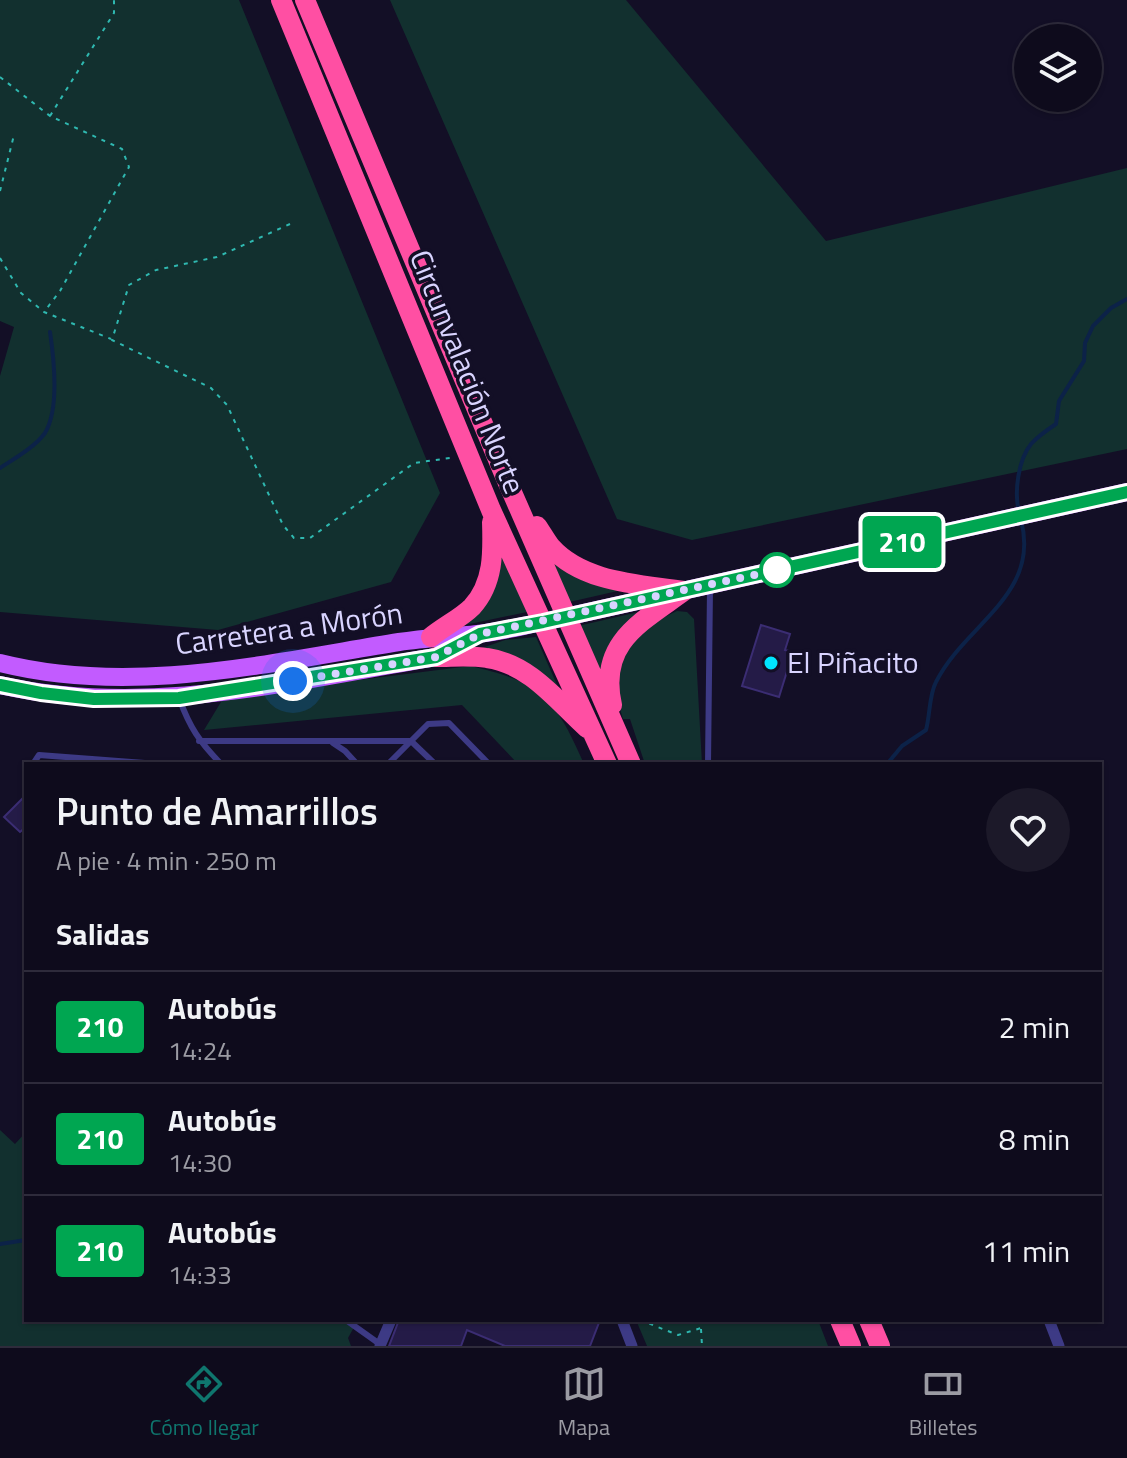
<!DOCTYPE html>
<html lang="es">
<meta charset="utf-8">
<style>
:root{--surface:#0e0b1c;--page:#1c1929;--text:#f1f3f6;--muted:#9b9ba3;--line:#2e2b3b;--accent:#0f766e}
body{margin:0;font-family:"Titillium Web",sans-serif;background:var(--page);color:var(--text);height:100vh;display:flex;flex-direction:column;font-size:30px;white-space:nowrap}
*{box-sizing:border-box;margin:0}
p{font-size:26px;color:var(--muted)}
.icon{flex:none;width:44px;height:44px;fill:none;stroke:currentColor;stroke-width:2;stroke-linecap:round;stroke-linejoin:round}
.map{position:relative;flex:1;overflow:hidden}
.sheet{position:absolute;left:24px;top:762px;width:1078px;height:560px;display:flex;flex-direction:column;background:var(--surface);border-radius:0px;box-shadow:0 2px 6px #0004,0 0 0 2px var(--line)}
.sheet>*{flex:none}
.badge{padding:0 16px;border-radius:6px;font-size:28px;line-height:52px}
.fabs{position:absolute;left:1014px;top:24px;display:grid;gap:16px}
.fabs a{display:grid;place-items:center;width:88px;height:88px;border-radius:50%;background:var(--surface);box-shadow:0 2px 6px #0004,0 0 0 2px var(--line);font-size:40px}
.you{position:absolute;width:40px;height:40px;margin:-20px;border:6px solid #fff;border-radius:50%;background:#1a73e8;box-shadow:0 0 0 12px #1a73e833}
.map>.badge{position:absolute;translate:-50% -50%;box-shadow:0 0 0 4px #fff}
h2{padding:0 32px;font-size:30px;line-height:72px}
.round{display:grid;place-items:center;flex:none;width:84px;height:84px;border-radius:42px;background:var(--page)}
.head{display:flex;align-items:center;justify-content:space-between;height:136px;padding:0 32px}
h1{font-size:38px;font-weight:600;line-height:60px}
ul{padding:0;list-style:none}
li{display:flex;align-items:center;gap:24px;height:112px;padding:0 32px;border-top:2px solid var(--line)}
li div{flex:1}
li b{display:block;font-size:30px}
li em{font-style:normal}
li .badge{min-width:88px;font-weight:700;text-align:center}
.tabs{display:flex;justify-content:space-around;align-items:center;height:112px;border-top:2px solid var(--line);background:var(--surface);font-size:22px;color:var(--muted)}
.tabs a{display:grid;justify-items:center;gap:4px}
.tabs .on{color:var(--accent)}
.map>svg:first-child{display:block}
</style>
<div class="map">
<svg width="1127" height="1346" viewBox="0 0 1127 1346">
<rect width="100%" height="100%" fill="#130f26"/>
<path fill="#12302f" d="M0,0H239L440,493L391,582L218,630L0,612V376L14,327L0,321Z
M390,0H626L826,241L1127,168V449L692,540L617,519Z
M539,541L622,590L565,603Z
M501,549L527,612L455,627Z
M643,611L598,680L578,626Z
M677,611L687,612L694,619L702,764H645L630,719H623C614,692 620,671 625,644L654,622Z
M536,637L561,694L482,648L505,640Z
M470,666C542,682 555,698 584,764H518L462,705L204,730L224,697Z
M0,1130L15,1144L26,1132V1320H358L348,1338L351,1346H0Z
M636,1320H818L828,1346H647Z"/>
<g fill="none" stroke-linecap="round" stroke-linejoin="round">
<path stroke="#0c2248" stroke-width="4" d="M0,468C14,459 35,447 45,433C60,408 54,359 50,332
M1019,512C1014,493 1018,460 1031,444C1038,436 1047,430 1056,424L1059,401L1084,361L1085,343L1093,326L1111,308L1127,299
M887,764L902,746L926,730C930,716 929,695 936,682C965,624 1041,595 1021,520
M0,1244L26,1240"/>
</g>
<path fill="#241b47" stroke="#3b2d73" stroke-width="2" d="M761,625L790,634L785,650L793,652L779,697L742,686Z
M26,795V827L20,832L4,817Z
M399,1320H600L590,1346H505L467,1330L461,1346H389Z"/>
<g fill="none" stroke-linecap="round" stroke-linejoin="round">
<path stroke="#2fb8b0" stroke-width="2" stroke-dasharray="4 6" stroke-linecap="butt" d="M0,77L50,116L122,149L129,167L60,291L44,312
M50,116L114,13V0
M0,191L14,135
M290,224L217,257L156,270L129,285L112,340L211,388L227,405L283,525L294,538H310L414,463L450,458
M0,258L21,293L44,312L111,339
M640,1320L678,1335L701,1328L704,1320
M701,1329L702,1346"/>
<path stroke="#3d3a85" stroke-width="6" d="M179,698C190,728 199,741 221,764
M199,741H411L435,764
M333,743L345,751L357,764
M33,764L39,755L158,764
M388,764L428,724L449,723L489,764
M708,764L710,588
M346,1320L381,1345"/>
<path stroke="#3d3a85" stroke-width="11" d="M622,1320L632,1346
M1049,1320L1059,1346
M380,1346L391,1320"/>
<path stroke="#c25bff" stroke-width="18" d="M0,663C131,696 269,663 399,642C425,638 451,637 477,634C499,632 522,626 543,622L1127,492
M0,685C145,718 292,681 436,657L450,650"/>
<path stroke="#ff4fa3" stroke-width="20" d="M281,0L491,510L607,764
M305,0L504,474L631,764
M537,526C542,533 546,541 551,547C583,583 640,584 684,591
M431,637C443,627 461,618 472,607C494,583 493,552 492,522
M436,657C453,657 470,655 487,658C530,664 557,701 587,728
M612,705C598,643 640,623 684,591
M840,1320L851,1346
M869,1320L880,1346"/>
</g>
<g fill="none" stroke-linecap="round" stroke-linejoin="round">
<defs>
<path id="line" d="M0,685L41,693L94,699L179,698L436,657L480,634L543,622L1127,492"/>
</defs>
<use href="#line" stroke="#fff" stroke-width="18"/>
<use href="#line" stroke="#00a651" stroke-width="12"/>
<path stroke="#d9d4ff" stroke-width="8" stroke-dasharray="0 14.4" d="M293,681L436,657L480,634L777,570"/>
</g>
<circle fill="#fff" stroke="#00a651" stroke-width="4" cx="777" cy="570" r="16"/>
<circle fill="#00e5ff" stroke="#130f26" stroke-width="3" cx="771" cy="663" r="8"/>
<g text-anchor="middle" stroke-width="7" stroke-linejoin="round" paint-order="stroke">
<g font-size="30" fill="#d9d4ff" stroke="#130f26">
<text transform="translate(467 372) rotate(68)" y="10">Circunvalación Norte</text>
<text transform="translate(289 629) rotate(-8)" y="10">Carretera a Morón</text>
</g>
<g font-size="30" fill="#d9d4ff" stroke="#130f26" text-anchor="start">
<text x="787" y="673">El Piñacito</text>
</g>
</g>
</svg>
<div class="fabs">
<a><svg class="icon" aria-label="layers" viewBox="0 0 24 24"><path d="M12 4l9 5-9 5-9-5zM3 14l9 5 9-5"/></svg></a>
</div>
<div class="you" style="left:293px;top:681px"></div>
<b class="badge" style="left:902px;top:542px;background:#00a651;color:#fff">210</b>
<section class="sheet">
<div class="head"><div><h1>Punto de Amarrillos</h1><p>A pie · 4 min · 250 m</p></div><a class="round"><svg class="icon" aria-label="heart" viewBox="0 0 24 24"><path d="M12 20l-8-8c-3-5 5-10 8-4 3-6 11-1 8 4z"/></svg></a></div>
<h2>Salidas</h2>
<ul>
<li><span class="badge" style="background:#00a651;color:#fff">210</span><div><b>Autobús</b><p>14:24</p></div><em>2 min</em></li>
<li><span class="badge" style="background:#00a651;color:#fff">210</span><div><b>Autobús</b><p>14:30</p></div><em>8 min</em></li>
<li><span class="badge" style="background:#00a651;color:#fff">210</span><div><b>Autobús</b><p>14:33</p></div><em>11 min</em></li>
</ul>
</section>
</div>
<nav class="tabs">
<a class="on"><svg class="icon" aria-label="directions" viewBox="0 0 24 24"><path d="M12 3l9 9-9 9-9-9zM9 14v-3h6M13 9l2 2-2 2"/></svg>Cómo llegar</a>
<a><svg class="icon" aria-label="map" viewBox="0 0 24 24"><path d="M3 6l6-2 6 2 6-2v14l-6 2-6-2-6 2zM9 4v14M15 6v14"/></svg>Mapa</a>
<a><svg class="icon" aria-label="tickets" viewBox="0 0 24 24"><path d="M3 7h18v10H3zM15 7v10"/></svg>Billetes</a>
</nav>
